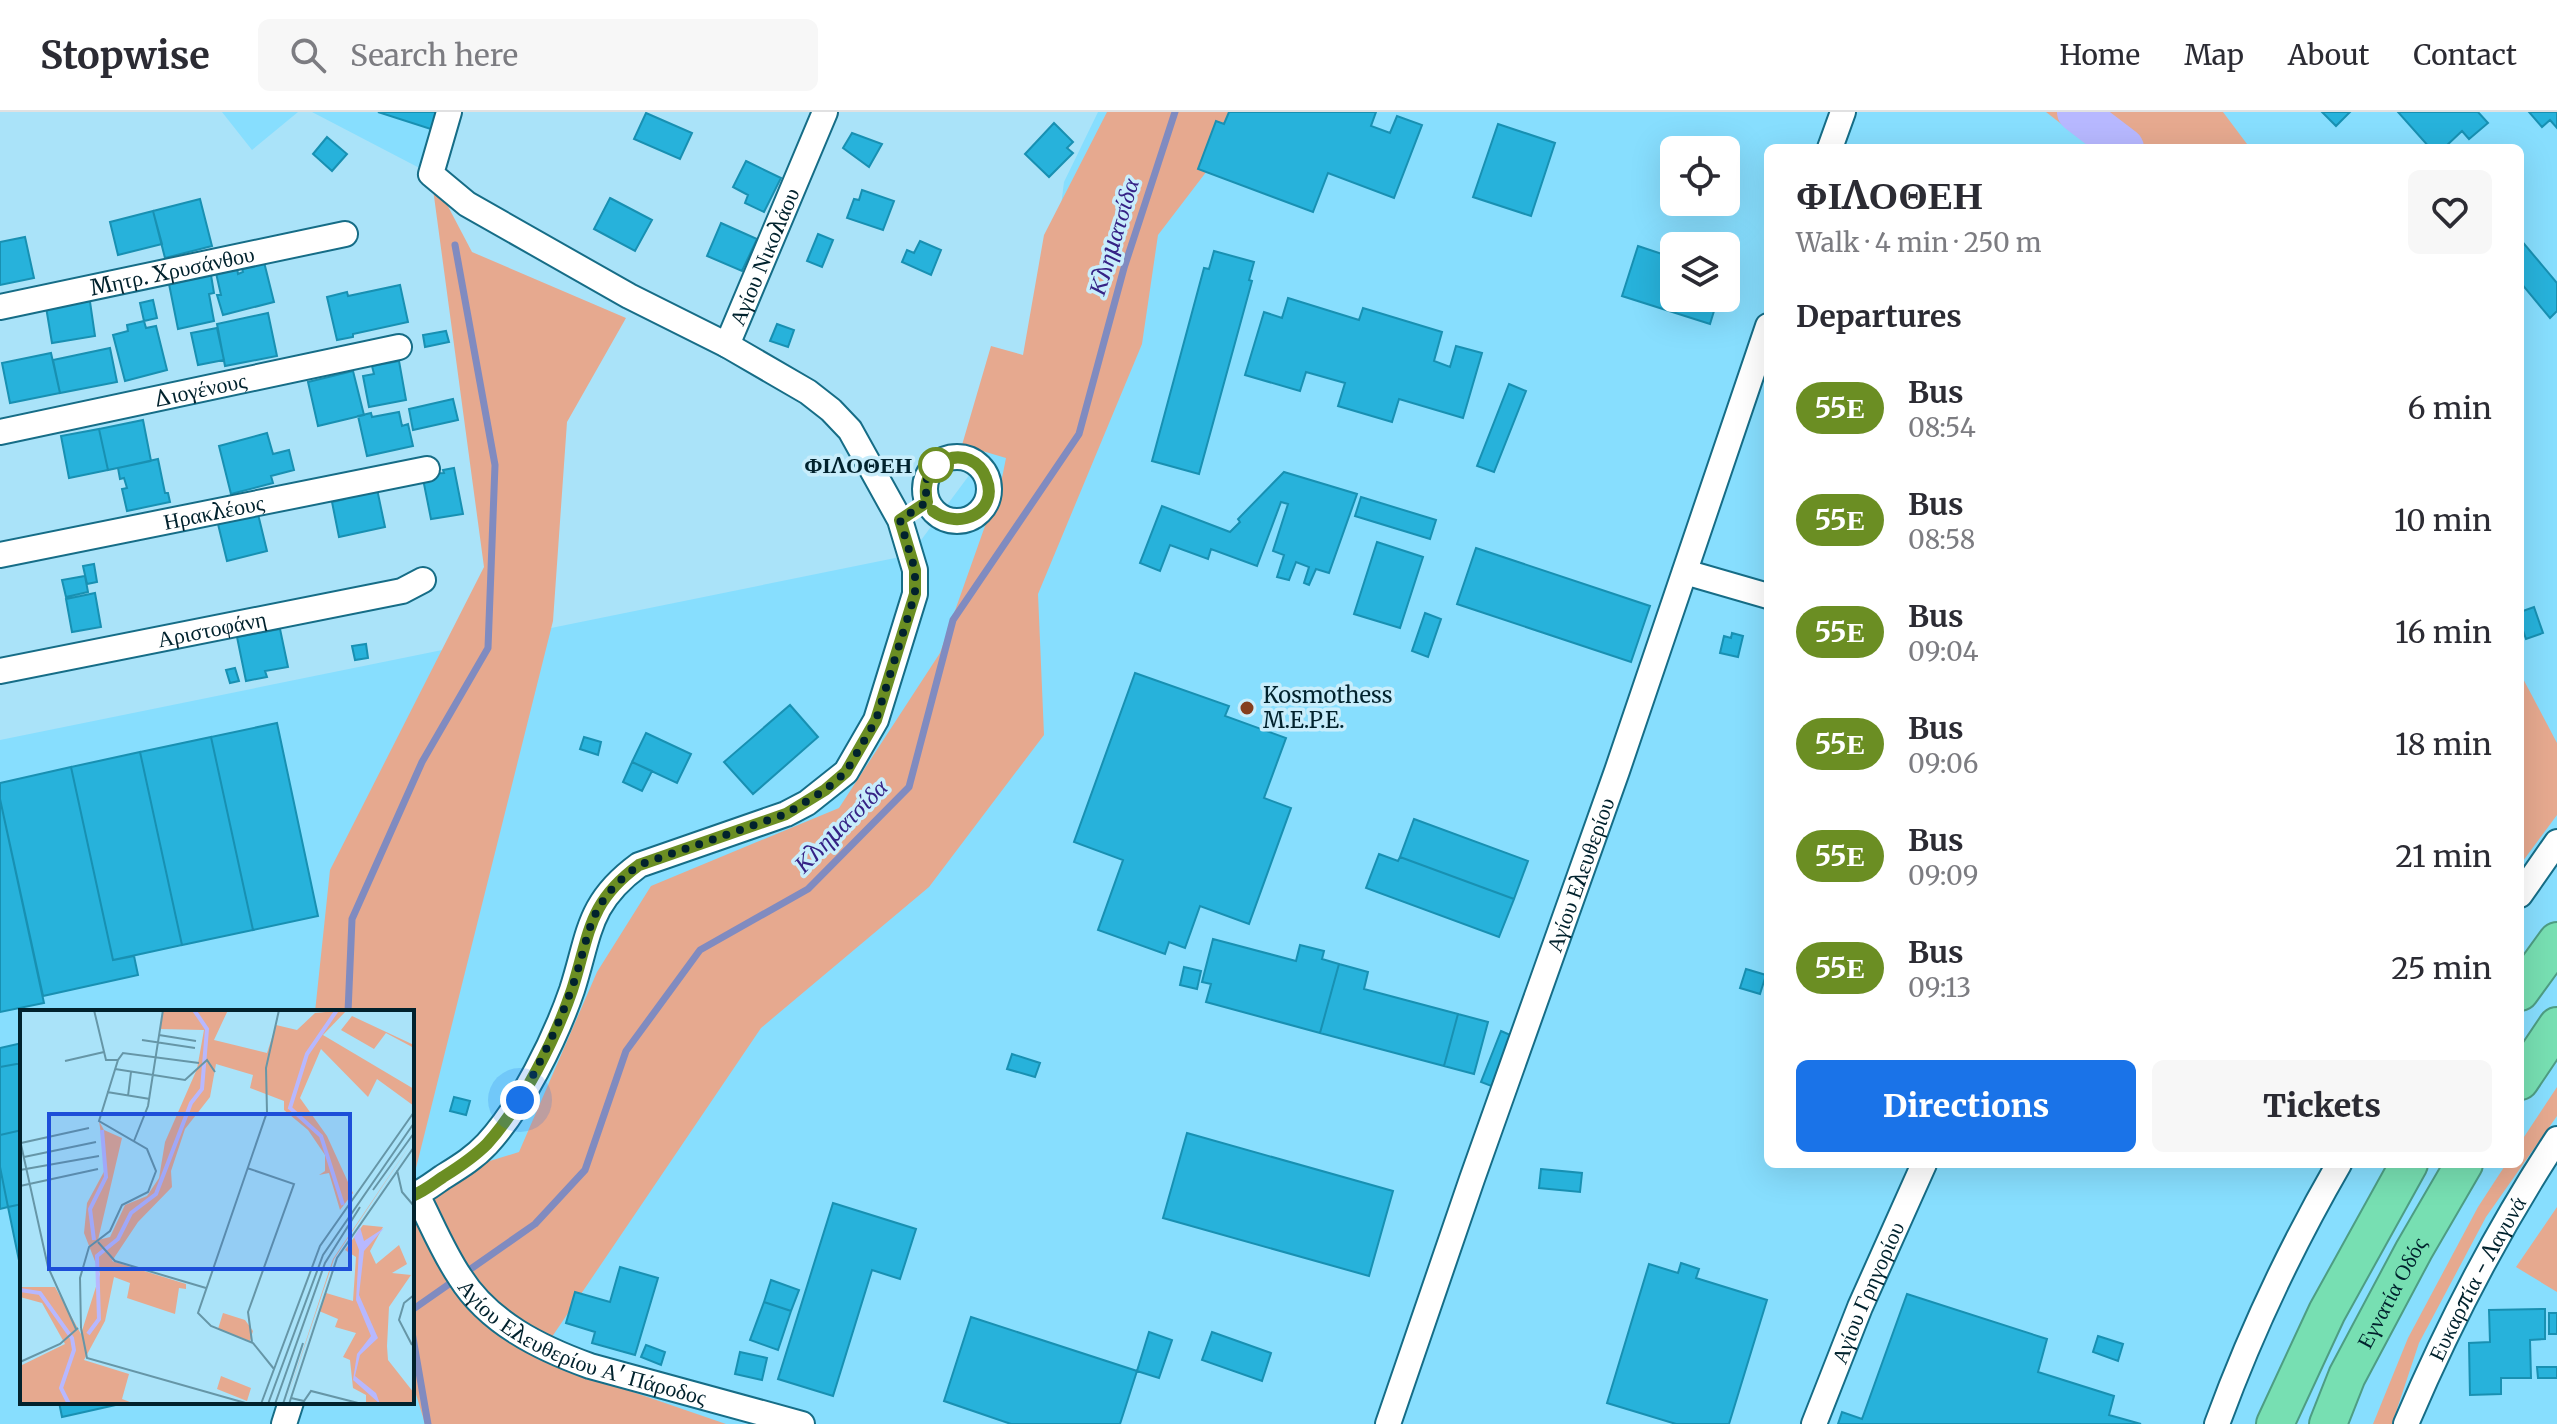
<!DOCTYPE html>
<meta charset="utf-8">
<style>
:root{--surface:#fff;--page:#f7f7f7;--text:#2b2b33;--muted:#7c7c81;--line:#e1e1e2;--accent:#1a73e8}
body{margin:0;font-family:Merriweather,serif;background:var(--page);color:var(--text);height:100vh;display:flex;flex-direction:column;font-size:30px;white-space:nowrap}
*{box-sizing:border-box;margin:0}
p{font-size:26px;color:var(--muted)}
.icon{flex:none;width:44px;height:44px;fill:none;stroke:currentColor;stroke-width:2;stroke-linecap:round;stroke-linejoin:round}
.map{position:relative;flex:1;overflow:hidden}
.sheet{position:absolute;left:1764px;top:32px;width:760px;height:1024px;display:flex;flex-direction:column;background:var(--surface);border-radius:12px;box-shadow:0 8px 32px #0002}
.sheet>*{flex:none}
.badge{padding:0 16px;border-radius:26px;font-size:28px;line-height:52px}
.controls{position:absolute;left:1660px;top:24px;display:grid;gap:16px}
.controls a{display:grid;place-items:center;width:80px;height:80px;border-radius:12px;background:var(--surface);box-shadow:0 8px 32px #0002;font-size:40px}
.you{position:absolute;width:40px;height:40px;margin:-20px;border:6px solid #fff;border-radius:50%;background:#1a73e8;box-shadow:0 0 0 12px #1a73e833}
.map>.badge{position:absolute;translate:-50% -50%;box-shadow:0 0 0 4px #fff}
h2{padding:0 32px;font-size:30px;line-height:72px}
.round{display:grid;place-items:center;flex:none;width:84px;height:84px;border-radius:12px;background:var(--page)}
.overview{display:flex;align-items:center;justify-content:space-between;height:136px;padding:0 32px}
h1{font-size:38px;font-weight:800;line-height:60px}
.cta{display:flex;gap:16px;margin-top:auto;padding:16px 32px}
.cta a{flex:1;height:92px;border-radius:12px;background:var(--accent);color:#fff;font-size:32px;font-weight:800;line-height:92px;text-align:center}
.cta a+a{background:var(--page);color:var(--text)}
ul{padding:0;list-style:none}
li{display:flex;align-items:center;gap:24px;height:112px;padding:0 32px}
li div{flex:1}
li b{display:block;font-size:30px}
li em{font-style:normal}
li .badge{min-width:88px;font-weight:700;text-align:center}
header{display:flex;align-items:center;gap:48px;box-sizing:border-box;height:112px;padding:0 40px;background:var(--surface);border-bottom:2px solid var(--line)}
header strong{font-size:38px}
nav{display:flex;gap:44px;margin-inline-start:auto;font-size:28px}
.search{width:560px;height:72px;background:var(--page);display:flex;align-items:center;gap:20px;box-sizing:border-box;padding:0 28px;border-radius:12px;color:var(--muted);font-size:30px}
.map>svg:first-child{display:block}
</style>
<header>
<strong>Stopwise</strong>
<div class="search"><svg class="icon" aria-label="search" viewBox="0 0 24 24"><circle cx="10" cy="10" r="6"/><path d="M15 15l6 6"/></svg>Search here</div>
<nav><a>Home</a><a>Map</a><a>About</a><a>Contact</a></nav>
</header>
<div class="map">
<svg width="2557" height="1312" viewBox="0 0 2557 1312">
<rect width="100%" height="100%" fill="#aae3f9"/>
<path fill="#87defe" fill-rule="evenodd" d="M222,0H298L252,38Z
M312,0H450L431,62Z
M1098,0H2557V1312H0V628L910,443L1039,269L1064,70ZM1768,36H2520V1052H1768ZM1674,38H1726V90H1674ZM1674,134H1726V186H1674ZM22,900H412V1290H22Z"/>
<path fill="#e6a98f" d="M1107,0H1252L1158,123L1142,232L1038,482L1044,623L929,775L761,916L537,1247L726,1312H425L412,1269V1073L519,1040L597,860L651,774L839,696L940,541L1002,366L1006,346L962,333L991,234L1023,243L1044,123Z
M2046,0H2223L2250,36H2092Z
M431,62L472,140L626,206L567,310L553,509L412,1072V900H315L330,758L484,455Z
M2520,561L2557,631V703L2520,753Z
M2557,975V1004L2486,1105L2419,1231L2392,1312H2373L2408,1226L2478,1095L2506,1052H2520V1031Z
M2557,1095V1180L2516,1155Z"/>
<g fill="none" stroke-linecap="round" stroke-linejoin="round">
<path stroke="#808bc0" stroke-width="7" d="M348,900L352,807L422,650L488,536L495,353L455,133
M412,1198L535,1112L585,1058L626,939L700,838L808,777L909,675L953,508L1079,322L1124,156L1175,0
M412,1220L428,1312"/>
<path stroke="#b7b8ff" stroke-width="40" d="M2077,0L2124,36"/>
</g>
<path fill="#27b2db" stroke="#1890b2" stroke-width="2" d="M378,0H443L437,19Z
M1229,0H1376L1371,14L1390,21L1397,4L1422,13L1394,86L1328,61L1313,100L1198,57L1216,9L1224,12Z
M2322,0H2350L2336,14Z
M2398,0H2478L2488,11L2469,27L2462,19L2444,36H2430Z
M2529,0H2557V16L2550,8L2542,15Z
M646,1L692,21L680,47L634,27Z
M1054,11L1073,30L1067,36L1073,41L1049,65L1025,42Z
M1498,12L1555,31L1531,104L1473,85Z
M852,21L882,32L869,55L843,36Z
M327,25L347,42L332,59L313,42Z
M746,49L781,66L764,100L745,91L748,83L733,75Z
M862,78L894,89L883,118L847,106L854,87L859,88Z
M610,86L652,108L635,139L594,117Z
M200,87L212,134L165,146L153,99Z
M153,99L162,132L118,143L110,110Z
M721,111L757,127L742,159L707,144Z
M818,122L833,128L822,155L807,149Z
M25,125L34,166L0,173V130Z
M2520,127L2557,171V199L2550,206L2520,170Z
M920,129L941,138L931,163L902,150L907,138L914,141Z
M1638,134L1674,146V186H1718L1710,212L1622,184Z
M1214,139L1254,150L1249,168L1252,169L1199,362L1152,349L1204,156L1209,157Z
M264,150L274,190L223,203L217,183H221L216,161L237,156L238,162L243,160L242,156Z
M211,163L214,181L209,182L214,209L178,217L169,172Z
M400,173L408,210L353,222V225L337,228L327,185L347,180L348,184Z
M89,183L95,224L52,231L45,189Z
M1288,186L1359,208L1363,196L1442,220L1434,249L1450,255L1456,234L1482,241L1463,306L1399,287L1392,310L1338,294L1345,271L1306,260L1300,279L1245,263L1264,200L1282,206Z
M153,188L157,206L144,209L140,191Z
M268,201L277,244L225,254L217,212Z
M144,209L146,216L156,214L167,258L125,269L113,223L128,219L127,213Z
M777,212L794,218L788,235L770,229Z
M217,216L224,248L198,253L191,221Z
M446,219L449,230L425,235L423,223Z
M110,236L117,270L60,281L53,248Z
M51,241L60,281L10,291L2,251Z
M399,249L406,288L369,295L363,264L374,262L372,254Z
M353,259L364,303L318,314L308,270Z
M1509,272L1526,279L1494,360L1477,354Z
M453,287L458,308L413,318L409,297Z
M399,300L402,314L408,312L413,334L367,344L358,304L371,301L372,305Z
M143,308L151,349L108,358L99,317Z
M99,317L108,358L69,366L61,324Z
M267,321L273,342L289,338L294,358L271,364L273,371L231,382L219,334Z
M158,347L165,381H168L170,390L127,399L122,377L127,376L124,366L120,367L118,356Z
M454,356L463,402L431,407L422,362L444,361L443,358Z
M1284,360L1357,382L1329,461L1316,457L1309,473L1304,471L1309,455L1296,450L1289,468L1277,465L1284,443L1273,439L1288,392L1281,390L1257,454L1211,437L1208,447L1170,433L1160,459L1140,451L1162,394L1230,420L1240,410L1238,407Z
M377,377L385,415L339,425L332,390L345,387L344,384Z
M1361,385L1436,408L1430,427L1355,404Z
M257,398L267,439L227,449L217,408Z
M1377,430L1423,445L1400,516L1354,502Z
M1476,436L1650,494L1631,550L1457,492Z
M94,452L97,470L87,472L83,454Z
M85,464L88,480L66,485L62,468Z
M95,481L101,515L72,520L66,487Z
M2534,495L2543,521L2526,527L2520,510V500Z
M1425,501L1441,507L1428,545L1412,539Z
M280,517L288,555L265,559L267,565L246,569L237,525Z
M1732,521L1743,524L1738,545L1720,541L1724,524L1731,526Z
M366,532L368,546L355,548L352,534Z
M235,556L239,569L230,571L226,558Z
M1135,561L1229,594L1225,604L1286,626L1264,686L1291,696L1249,812L1200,794L1185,836L1169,830L1165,842L1098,818L1123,748L1074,730Z
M790,593L818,625L753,682L724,650Z
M277,611L318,804L253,818L211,625Z
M646,621L691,642L677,671L632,650Z
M211,625L253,818L182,833L140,640Z
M584,625L601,630L598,643L580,637Z
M140,640L182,833L113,848L71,655Z
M632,650L652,659L642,679L623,670Z
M71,655L113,848L134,844L138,863L43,884L0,687V671Z
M0,687L44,891L0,900Z
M1414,707L1528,749L1514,787L1400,745Z
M1379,742L1398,749L1400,745L1514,787L1499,825L1366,776Z
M1213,827L1296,849L1300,833L1324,839L1322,847L1339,852L1320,921L1206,890L1211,872L1202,870Z
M1339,852L1368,860L1364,877L1458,902L1444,954L1320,921Z
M1184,855L1201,859L1197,877L1180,873Z
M1746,857L1766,863L1760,882L1740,876Z
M1458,902L1488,910L1474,962L1444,954Z
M1501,919L1515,925L1494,975L1481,970Z
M22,931V951L0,955V936Z
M1012,942L1040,951L1035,965L1007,957Z
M22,951V1018L0,1023V955Z
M454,985L470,989L466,1003L450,999Z
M22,1018V1092L8,1095L0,1055V1023Z
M1187,1021L1393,1079L1369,1164L1163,1106Z
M0,1055L8,1095L0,1097Z
M1541,1057L1582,1061L1580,1080L1539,1076Z
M833,1091L916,1117L900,1167L872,1158L833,1284L778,1267Z
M22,1092V1163L8,1095Z
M1681,1151L1699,1157L1696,1166L1767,1188L1729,1312H1676L1607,1291L1649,1152L1678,1161Z
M620,1155L658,1166L635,1243L592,1231L595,1220L566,1211L575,1180L610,1190Z
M771,1168L799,1178L791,1199L764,1190Z
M1907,1182L2047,1227L2038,1260L2114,1284L2109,1303L2141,1312H1838L1842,1300L1862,1307Z
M764,1190L791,1199L778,1238L750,1228Z
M2545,1197V1227L2530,1228L2531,1266H2501V1282L2470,1283L2469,1231L2490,1230L2489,1198Z
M2549,1201H2557V1222H2549Z
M971,1205L1137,1259L1120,1312H1011L944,1289Z
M1149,1220L1172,1228L1159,1266L1137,1259Z
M1212,1220L1271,1241L1262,1269L1202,1248Z
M2098,1224L2123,1232L2118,1249L2093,1240Z
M646,1233L665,1240L661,1253L641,1245Z
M740,1240L767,1246L762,1268L735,1262Z
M2537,1255H2557V1266H2538Z
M59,1290H129L62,1305Z"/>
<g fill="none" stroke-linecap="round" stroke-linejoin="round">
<defs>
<g id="minor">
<path d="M1830,36L1843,0"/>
<path id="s1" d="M0,195L345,122"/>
<path id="s2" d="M727,233L825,0"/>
<path id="s3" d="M0,320L399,235"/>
<circle cx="957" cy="377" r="32"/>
<path id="s4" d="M0,443L427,357"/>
<path d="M1685,460L1768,484"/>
<path id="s5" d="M0,559L402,479L423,468"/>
<path d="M2520,783L2557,730"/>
<path id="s6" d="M417,1083C431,1110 443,1140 460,1165C489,1211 540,1236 590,1254L802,1312"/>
<path d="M412,1084C423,1080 433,1072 443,1065C459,1055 474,1046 487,1032C522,994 555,927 572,878C590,822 587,791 639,753L786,702L807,691L846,660L876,608L915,482V458L900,408L850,318L831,298L808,280L727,233L629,184L467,92L431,62L449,0"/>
<path d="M284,1312L291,1290"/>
<path id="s7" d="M1388,1312L1472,1067L1617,659L1768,214"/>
<path id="s8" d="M1814,1312L1860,1195L1924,1052"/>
<path d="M2217,1312C2250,1222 2291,1135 2339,1052"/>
<path id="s9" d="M2406,1312C2448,1213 2498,1117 2557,1027"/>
</g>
<g id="highway">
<path d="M2520,880L2557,829"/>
<path d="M2520,969L2557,914"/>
<path d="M2275,1312L2327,1200L2409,1052"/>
<path id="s10" d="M2328,1312L2347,1264L2414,1138L2464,1052"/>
</g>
</defs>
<use href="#minor" stroke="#166d87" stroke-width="28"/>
<use href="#highway" stroke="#4e9d83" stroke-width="40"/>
<use href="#minor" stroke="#fff" stroke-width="24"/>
<use href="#highway" stroke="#77dfb2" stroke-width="36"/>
</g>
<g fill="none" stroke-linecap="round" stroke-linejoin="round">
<defs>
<path id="line" d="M412,1084C423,1080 433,1072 443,1065C459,1055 474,1045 487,1032C522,993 555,928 572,878C590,822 587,791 639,753L786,702L825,678L846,660L876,608L915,482V458L900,408L927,390C917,345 972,329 986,366C1000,400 959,419 933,399"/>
</defs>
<use href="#line" stroke="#fff" stroke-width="18"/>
<use href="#line" stroke="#6b8e23" stroke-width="12"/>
<path stroke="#01222d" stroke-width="8" stroke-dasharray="0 14.4" d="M520,988C538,954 557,918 570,881C592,823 583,794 639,753L786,702L825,678L846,660L876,608L915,482V458L900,408L927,390L925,370L936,353"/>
</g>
<circle fill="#fff" stroke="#6b8e23" stroke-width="4" cx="936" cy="353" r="16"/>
<circle fill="#853e1d" stroke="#c8edfb" stroke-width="3" cx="1247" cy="596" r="8"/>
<g text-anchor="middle" stroke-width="7" stroke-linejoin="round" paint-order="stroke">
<g font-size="22" fill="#01222d" stroke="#c8edfb">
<text dy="8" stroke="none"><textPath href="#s2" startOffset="96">Αγίου Νικολάου</textPath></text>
<text dy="8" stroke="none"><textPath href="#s1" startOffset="176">Μητρ. Χρυσάνθου</textPath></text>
<text dy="8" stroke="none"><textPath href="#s3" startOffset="204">Διογένους</textPath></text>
<text dy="8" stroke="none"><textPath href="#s4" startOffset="218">Ηρακλέους</textPath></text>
<text dy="8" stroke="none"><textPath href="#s5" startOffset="216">Αριστοφάνη</textPath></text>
<text dy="8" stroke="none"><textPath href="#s7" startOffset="582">Αγίου Ελευθερίου</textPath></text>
<text dy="8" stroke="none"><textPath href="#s9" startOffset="162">Ευκαρπία - Λαγυνά</textPath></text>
<text dy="8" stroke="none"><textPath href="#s10" startOffset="146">Εγνατία Οδός</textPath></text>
<text dy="8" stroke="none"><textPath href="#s8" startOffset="142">Αγίου Γρηγορίου</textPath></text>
<text dy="8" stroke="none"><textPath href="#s6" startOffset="236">Αγίου Ελευθερίου Α' Πάροδος</textPath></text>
</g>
<g font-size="22" font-weight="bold" fill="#01222d" stroke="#c8edfb" text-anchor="end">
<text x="912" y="361">ΦΙΛΟΘΕΗ</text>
</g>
<g font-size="22" fill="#01222d" stroke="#c8edfb" text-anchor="start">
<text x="1263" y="591">Kosmothess<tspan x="1263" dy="25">M.E.P.E.</tspan></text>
</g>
<g font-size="24" font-style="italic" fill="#352285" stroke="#c8edfb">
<text transform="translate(1114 125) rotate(-73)" y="8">Κληματσίδα</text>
<text transform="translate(841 714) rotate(-45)" y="8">Κληματσίδα</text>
</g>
</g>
<g transform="translate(20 898)">
<rect width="394" height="394" fill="#aae3f9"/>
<path d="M143,0H208L194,30L247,43L256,15L277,20L295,3L327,0L303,25L394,79V96L357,69L348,87L301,39L280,88L307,126L333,183L320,200L309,163L299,165L305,161V145L288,120L264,100V91L230,78L233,65L196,54L190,87L165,119L151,161L152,177L118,212L92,251L166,274V279L159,278L155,304L107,288L110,273L94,267L85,311L64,350L109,364L102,389L110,392L0,394V356L45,334L22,293L0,287V277H35L61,324L80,264L64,223L67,193L86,158L79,111L84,120L102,128L78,230L90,227L105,195L127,186L139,168L145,132L177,59L184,20L140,19ZM332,6L394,35V38L366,23L354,39L321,20ZM394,129L314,249L265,394L313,249ZM343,215L363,217L350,241L356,254L379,235L387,254L372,263L391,265L369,297L367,336L368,350L394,383V394H346V385L333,378L330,350L323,347L336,323L315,317L318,309L299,301L306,283L333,291L336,247L325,240ZM203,303L225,310L233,321L230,331L198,319ZM201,366L231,378L227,391L197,379Z" fill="#e6a98f"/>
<path d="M340,217L344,231L364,218L344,241L339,285L358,328L340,345L335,366L356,383L360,394L333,370L337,344L351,326L336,290L339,240L334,227Z" fill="#b7b8ff"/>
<path fill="none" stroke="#b7b8ff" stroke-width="4" d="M317,0L287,44L270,98L301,126L323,195M74,230L70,199L86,167L82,120M0,280L20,283L52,328L54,340L41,378L49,394M68,324L79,309L77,246L98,229L111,203L136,184L171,93L182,79L187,19L174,0"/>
<path fill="none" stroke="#6696a7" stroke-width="2" d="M74,0L86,50H98M139,25L176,31M122,30L175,38M45,51L84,42M95,59L165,70L187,50L195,62M87,82L130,89M108,86L111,62M0,130L28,257L56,319M114,131L128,96L143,0M1,133L69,118M4,147L76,132M227,158L274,174L228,302L232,332M0,160L79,146M377,160L382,182L394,196M0,176L78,159M353,180L394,123M78,232L95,251L186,278M61,318L60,268L69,237L90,221L102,195L128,182L136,161L127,139L79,111L98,50L103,43L179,53M61,318L67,348L229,394M392,335L379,310L384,293L394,285M0,352L40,334L58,318M254,359L233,333L191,316L178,303L247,102L246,58L259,0M271,388L284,391L291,381L342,394M241,394L300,236L394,102M248,394L303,245L394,113M255,394L305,253L340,197M263,394L283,333M269,394L317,248L394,137"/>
<path fill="#1d4ed8" fill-opacity="0.15" stroke="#1d4ed8" stroke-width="4" d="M29,104H330V259H29Z"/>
<rect width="394" height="394" fill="none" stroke="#01222d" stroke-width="4"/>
</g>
</svg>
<div class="controls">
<a><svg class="icon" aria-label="locate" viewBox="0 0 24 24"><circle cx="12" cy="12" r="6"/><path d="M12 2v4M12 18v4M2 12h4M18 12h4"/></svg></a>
<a><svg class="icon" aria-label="layers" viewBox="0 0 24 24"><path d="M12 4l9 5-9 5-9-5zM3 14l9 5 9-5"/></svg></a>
</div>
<div class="you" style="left:520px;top:988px"></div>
<section class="sheet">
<div class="overview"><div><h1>ΦΙΛΟΘΕΗ</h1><p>Walk · 4 min · 250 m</p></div><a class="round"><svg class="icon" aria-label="heart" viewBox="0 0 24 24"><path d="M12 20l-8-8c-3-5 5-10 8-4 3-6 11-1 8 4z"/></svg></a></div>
<h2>Departures</h2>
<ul>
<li><span class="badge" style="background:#6b8e23;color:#fff">55Ε</span><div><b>Bus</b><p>08:54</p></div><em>6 min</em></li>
<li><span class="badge" style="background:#6b8e23;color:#fff">55Ε</span><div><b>Bus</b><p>08:58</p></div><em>10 min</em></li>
<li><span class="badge" style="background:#6b8e23;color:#fff">55Ε</span><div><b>Bus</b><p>09:04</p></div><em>16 min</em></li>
<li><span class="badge" style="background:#6b8e23;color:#fff">55Ε</span><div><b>Bus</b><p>09:06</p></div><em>18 min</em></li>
<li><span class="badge" style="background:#6b8e23;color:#fff">55Ε</span><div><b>Bus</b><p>09:09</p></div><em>21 min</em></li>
<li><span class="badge" style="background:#6b8e23;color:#fff">55Ε</span><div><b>Bus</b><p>09:13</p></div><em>25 min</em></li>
</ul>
<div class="cta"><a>Directions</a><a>Tickets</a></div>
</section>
</div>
